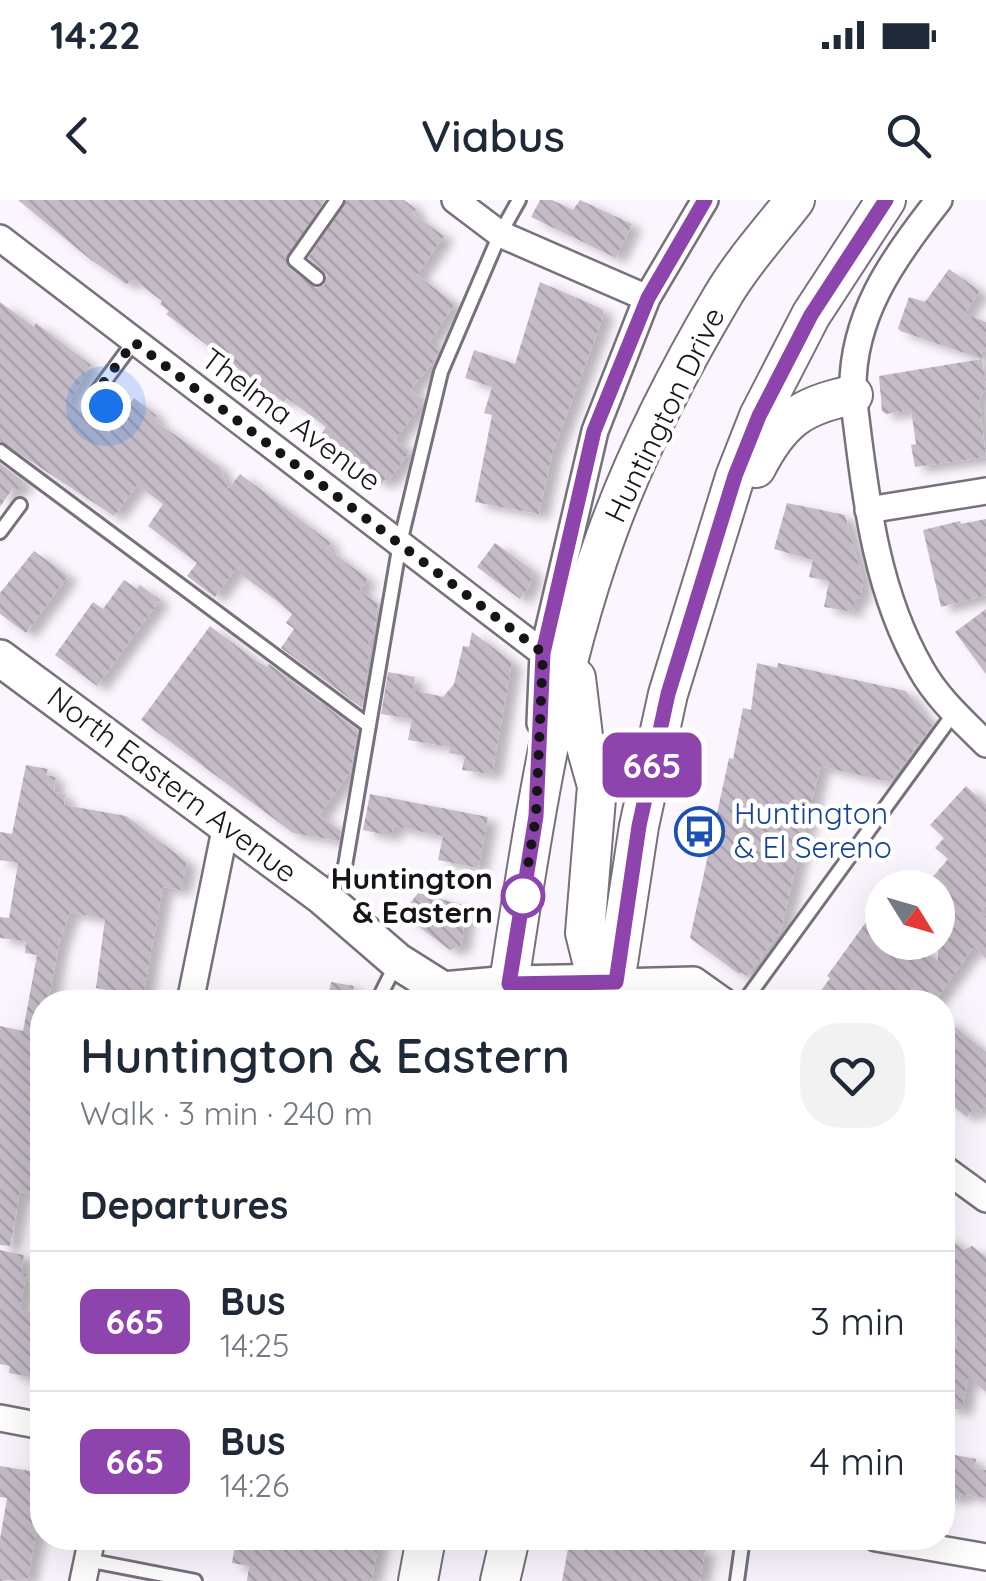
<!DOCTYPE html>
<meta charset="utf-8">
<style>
:root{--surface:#fff;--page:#f2f2f3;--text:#1f2937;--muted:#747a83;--line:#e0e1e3}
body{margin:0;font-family:Quicksand,sans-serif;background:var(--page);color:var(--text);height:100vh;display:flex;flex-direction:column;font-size:38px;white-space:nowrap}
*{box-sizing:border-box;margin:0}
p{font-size:32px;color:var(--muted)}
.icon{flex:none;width:55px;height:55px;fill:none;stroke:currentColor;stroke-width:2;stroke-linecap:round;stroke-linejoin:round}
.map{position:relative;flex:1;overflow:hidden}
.sheet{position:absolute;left:30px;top:790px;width:925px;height:560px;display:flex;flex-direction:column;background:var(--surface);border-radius:40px;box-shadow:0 10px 40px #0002}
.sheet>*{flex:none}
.badge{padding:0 20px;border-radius:15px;font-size:35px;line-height:65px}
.needle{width:65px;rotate:127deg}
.buttons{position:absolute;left:865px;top:670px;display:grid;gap:20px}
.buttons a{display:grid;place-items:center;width:90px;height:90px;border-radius:50%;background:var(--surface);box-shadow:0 10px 40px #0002;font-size:50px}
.you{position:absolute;width:50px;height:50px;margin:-25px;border:8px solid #fff;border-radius:50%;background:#1a73e8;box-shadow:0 0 0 15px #1a73e833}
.map>.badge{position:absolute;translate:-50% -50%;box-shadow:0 0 0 5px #fff}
h2{padding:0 50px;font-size:38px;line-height:90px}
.round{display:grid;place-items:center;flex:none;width:105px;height:105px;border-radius:40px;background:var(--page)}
.summary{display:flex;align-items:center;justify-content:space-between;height:170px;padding:0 50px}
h1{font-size:48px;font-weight:600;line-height:75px}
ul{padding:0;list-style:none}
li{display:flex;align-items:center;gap:30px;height:140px;padding:0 50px;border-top:2px solid var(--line)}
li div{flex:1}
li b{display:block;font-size:38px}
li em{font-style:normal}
li .badge{min-width:110px;font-weight:700;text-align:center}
.status{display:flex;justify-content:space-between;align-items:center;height:70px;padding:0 50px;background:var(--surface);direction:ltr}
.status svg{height:28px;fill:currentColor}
header{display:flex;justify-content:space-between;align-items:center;height:130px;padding:0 50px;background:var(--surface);font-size:45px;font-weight:600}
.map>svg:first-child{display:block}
</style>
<div class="status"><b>14:22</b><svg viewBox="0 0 49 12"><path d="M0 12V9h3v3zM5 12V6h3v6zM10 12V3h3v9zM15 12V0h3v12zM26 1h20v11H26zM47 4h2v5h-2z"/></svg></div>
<header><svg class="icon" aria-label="back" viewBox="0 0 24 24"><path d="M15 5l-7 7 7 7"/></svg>Viabus<svg class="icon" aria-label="search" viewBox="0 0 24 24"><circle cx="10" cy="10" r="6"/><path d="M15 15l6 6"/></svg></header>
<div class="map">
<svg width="986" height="1381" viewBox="0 0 986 1381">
<defs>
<pattern id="building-back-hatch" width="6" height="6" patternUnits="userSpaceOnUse" patternTransform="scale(2.5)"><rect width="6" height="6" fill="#c4bbc7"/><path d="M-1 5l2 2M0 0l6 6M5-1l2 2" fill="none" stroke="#a8a0aa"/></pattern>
<filter id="shadow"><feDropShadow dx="10" dy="5.5" stdDeviation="5" flood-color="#0004"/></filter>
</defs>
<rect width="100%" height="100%" fill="#fbf6fd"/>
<path fill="url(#building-back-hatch)" filter="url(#shadow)" d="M18,0H325L285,60L289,68L316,88L324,85L327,75L308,58L347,0H404L416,9L413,14L444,36L417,75L455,104L429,142L439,151L436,159L410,190L424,200L395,240L410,251L388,281L385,279L382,284L357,265L360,261L322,233L326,227L287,198L284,202L269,192L166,114L169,111L160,104L162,101L134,80L126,84L91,60Z
M540,0H552L573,10L580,0L632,24L616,58L531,17Z
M949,69L980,91L964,114L986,122V152L981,150L986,188L979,200L986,257L915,267L911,245L916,244L911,210L886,214L882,211L879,176L982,159L900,131L898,128L909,97L925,102Z
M540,82L598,107L603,110V117L552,254L539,314L475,302L492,215L484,213L492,187L465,178L474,150L515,164Z
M0,102L34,127L36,123L91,165L69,202L109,233L134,198L157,216L154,220L220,267L228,289L240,274L331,343L327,348L368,379L359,391L378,403L374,434L367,445L371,450L366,468L368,469L362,508L281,448L294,429L286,423L292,414L277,401L235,370L215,397L187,376L197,363L148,326L163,304L137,285L114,316L0,241Z
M0,263L24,282L17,292L13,288L0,307Z
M787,303L845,315L863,381L860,399L855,398L853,412L824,407L829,381L809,377L813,360L774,349Z
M986,319V395L941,407L923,330L960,321L961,324Z
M495,343L532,370L530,385L520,399L477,367Z
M34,351L68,376L26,433L0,414V393Z
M124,380L137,389L140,385L160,400L97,486L55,455L93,402L103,409Z
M986,409V474L955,432Z
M210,426L255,460L267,467L269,464L358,530L350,572L319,615L341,631L339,641L293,633L141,520Z
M472,432L512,462L492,574L462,570L465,556L449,553L450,547L408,540L412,519L381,514L388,472L415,477L413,490L443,497L454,484L463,446L469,447Z
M757,463L777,468L778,463L906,491L932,526L890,582L820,566L781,730L747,776L741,772L739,774L690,738L729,558L733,559L743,508L751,510Z
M26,565L48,569L46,575L55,577L54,592L65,594L64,605L126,616L187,662L181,690L163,687L142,802H110L112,791L96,788L105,719L70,712L59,744L48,802H42V996L20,992L10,1046L0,1045V826L23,831L37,755L25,753L26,741L0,738V717L9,718L18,663L0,660V632L12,634Z
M966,586L986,604V705L980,713L986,716V758L973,748L934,802H813L830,778L827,776L882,700V742H913L938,761V712L945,702L938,696V688L925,686L948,659L935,648L944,638L930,625Z
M370,594L488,617L478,668L438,660L443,636L393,626L391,636L363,630Z
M418,693L467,706L461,746L450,750L402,714Z
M331,782L354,786L350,802H327Z
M942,816L986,852V905L978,915L972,910L967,917L942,898Z
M942,1033L964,1050L972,1046L986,1057V1192L968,1178L962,1210L944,1207L959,1126L942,1148Z
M0,1050L24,1055L21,1074H26L20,1110L42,1114V1179L9,1173L10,1166L0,1164Z
M955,1255L976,1259L975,1268L986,1270V1298L960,1294L959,1299L942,1296L948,1257L954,1258Z
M0,1266L42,1273V1315H39L28,1379L0,1381V1339L7,1298L0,1297Z
M264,1338H380L371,1381H247L249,1366L232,1363L235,1345L262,1349Z
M570,1338H695L693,1347L705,1350L700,1381H562Z"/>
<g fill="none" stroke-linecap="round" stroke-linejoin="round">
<defs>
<path id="lane" d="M317,78L295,60L337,0
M105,206L93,197L133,143
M0,251L369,526
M0,332L20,305
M325,694L345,666L400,343L441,172L500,34L519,0
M377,802L396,764
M744,802L954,513
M87,1360L195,1381
M737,1381L743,1338"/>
<path id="street" d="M455,0L500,34L647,98
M939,0C893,58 850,118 853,195C865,288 873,386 921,469C937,498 963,521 986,544
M0,38L543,453
M868,310L986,291
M540,523L543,453L595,231L647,98L705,0
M615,782L694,780L725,802
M190,802L226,625
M942,967L986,999
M0,1218L42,1226
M876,1338L986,1357
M83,1381L92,1338"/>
<path id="secondary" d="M0,458L323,697L397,761L443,790L509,784L615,782"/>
<path id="primary" d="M756,268C780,221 801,205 853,195
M576,478L583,536L597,586L585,733L593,765L615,782
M506,802C530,646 552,485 606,336C636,253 677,173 722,97C742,63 770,32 795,0
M612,802L639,626L668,494L735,277L759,216L811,115L886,0
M418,1381L426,1338
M500,1381L510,1338"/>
</defs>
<use href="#lane" stroke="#78707b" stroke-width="18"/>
<use href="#street" stroke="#78707b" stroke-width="30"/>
<use href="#secondary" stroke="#78707b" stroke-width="40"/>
<use href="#primary" stroke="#78707b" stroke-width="42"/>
<use href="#lane" stroke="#fff" stroke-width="12"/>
<use href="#street" stroke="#fff" stroke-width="25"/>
<use href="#secondary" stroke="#fff" stroke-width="35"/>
<use href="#primary" stroke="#fff" stroke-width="38"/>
</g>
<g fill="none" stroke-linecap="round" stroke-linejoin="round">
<defs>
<path id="line" d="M705,0L648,98L594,231L543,453L536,616L509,784L616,782L639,626L668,494L735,276L759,216L811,115L886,0"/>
</defs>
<use href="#line" stroke="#fff" stroke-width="22"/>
<use href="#line" stroke="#8e44ad" stroke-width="15"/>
<path stroke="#171418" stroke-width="10" stroke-dasharray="0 18" d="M106,206L92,198L134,142L543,453L536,616L523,696"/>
</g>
<defs>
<symbol id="bus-ring" viewBox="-11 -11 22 22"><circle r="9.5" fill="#fff" stroke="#1a4fb4" stroke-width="1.5"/><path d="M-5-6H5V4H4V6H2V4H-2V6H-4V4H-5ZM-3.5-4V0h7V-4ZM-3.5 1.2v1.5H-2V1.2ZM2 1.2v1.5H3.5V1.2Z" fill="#1a4fb4"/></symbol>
</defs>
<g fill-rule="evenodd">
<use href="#bus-ring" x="672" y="604" width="55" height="55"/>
</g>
<circle fill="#fff" stroke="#8e44ad" stroke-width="5" cx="523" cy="696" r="20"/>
<g text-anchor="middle" stroke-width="9" stroke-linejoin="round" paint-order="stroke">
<g font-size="30" fill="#171418" stroke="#fff">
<text transform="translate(665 215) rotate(-64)" y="10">Huntington Drive</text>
<text transform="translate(291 220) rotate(37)" y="10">Thelma Avenue</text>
<text transform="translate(172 585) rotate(37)" y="10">North Eastern Avenue</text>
</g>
<g font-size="30" fill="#164399" stroke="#fff" text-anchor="start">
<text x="734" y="624">Huntington<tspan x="734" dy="34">&amp; El Sereno</tspan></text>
</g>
<g font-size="30" font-weight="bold" fill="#171418" stroke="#fff" text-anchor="end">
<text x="493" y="689">Huntington<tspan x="493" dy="34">&amp; Eastern</tspan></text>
</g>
</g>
</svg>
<div class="buttons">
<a><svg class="needle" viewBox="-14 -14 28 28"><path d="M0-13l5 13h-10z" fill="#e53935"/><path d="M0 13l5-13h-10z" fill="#747a83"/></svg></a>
</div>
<div class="you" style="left:106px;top:206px"></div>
<b class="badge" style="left:652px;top:565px;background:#8e44ad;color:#fff">665</b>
<section class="sheet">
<div class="summary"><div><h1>Huntington &amp; Eastern</h1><p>Walk · 3 min · 240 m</p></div><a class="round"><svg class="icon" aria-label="heart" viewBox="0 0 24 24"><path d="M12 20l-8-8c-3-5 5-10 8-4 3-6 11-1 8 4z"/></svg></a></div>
<h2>Departures</h2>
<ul>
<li><span class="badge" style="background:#8e44ad;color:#fff">665</span><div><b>Bus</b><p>14:25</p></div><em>3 min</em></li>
<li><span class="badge" style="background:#8e44ad;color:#fff">665</span><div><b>Bus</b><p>14:26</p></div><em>4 min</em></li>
</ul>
</section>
</div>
